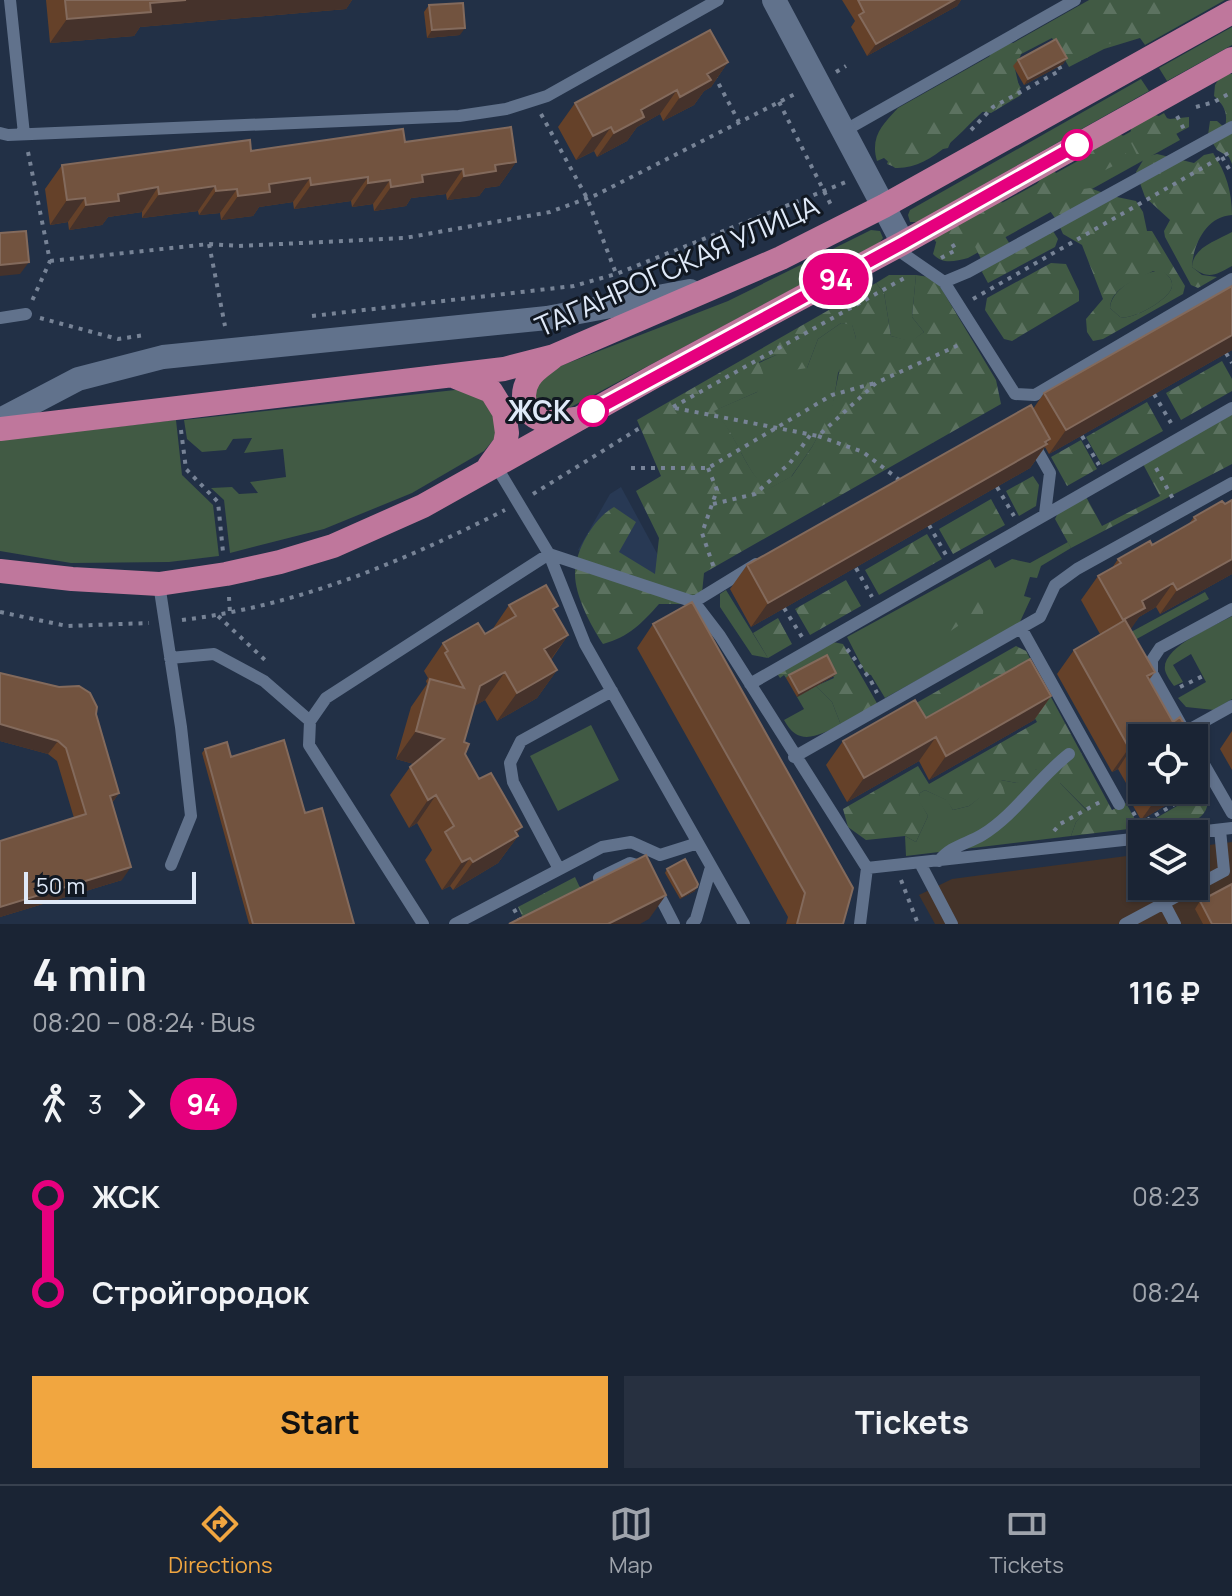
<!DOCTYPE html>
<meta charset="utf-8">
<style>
:root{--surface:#1a2434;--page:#273040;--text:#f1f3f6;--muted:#9fa4ac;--line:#38414f;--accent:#f1a640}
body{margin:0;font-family:Manrope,sans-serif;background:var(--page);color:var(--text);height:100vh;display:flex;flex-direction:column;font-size:30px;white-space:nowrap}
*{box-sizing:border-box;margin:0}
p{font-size:26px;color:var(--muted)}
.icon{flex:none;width:44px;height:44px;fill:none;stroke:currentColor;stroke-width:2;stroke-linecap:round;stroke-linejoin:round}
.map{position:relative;height:924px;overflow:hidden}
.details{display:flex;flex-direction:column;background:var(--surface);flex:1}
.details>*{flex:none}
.badge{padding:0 16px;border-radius:26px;font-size:28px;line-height:52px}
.controls{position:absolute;left:1128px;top:724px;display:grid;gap:16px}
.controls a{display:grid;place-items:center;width:80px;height:80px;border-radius:0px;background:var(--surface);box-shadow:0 2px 6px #0004,0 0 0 2px var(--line);font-size:40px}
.scale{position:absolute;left:24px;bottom:20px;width:172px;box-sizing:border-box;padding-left:8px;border:4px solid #dfe9f8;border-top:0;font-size:22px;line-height:28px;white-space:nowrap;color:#dfe9f8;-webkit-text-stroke:6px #111822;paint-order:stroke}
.map>.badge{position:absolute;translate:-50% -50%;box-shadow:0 0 0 4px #fff}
.legs{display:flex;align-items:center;gap:12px;height:88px;padding:0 32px;font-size:26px}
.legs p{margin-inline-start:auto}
.head{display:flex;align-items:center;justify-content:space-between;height:136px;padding:0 32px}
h1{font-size:44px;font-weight:700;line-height:60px}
.action{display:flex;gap:16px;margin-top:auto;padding:16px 32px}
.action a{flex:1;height:92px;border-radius:0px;background:var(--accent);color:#111;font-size:32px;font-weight:700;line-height:92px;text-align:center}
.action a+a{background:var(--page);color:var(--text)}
ul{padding:0 32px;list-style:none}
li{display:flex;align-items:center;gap:28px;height:96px;font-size:30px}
li i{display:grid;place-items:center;width:12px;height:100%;margin:0 10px;background:currentColor}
li i::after{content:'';width:20px;height:20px;margin:-10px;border:6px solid;border-radius:50%;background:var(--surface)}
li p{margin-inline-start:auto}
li:first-child i{background:linear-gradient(#0000 50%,currentColor 0)}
li:last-child i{background:linear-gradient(currentColor 50%,#0000 0)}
.dock{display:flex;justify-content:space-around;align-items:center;height:112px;border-top:2px solid var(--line);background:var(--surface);font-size:22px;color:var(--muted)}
.dock a{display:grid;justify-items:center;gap:4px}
.dock .active{color:var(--accent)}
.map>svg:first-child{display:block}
</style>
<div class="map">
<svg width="1232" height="924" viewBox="0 0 1232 924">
<defs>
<pattern id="forest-firs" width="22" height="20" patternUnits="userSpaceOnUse" patternTransform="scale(2)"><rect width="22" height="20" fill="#415a44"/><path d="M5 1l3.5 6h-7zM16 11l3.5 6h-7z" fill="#5c7260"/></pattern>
</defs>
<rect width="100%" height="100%" fill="#223046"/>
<path fill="#283954" d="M621,487L666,570L651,577L578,550L610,494Z"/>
<path fill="#443329" d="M1232,842V924H935L919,895L952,879L1142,854V886H1194V847Z"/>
<path fill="#415a44" d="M1089,0H1225L1145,45L1140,38L1104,49L1069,67L1052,38L1006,62L1021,88C1010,94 997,99 988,107C962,129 933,170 895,168L884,158L877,161C870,137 882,125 898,108Z
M1232,27V45L1167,81L1159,68Z
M1141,79L1149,91L917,222H910L908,215L910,210Z
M1164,113L1180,140L968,258C955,261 943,265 933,254L937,239Z
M871,230L880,231L883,238L879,243L556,415L548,416L529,391L545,372L728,301Z
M1232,232V266C1216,275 1208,280 1192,267C1193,247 1216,241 1232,232Z
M1163,270C1167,275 1173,279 1172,286C1172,298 1132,321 1120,317C1119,316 1111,309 1110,308C1111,288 1144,271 1163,270Z
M889,275H916L912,317L924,332L911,342L891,336L884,293L876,283Z
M841,323L852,324L856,338L838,373L832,411L812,447L791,477L767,490C743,468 738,435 713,411L757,392L759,363L776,355L807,368L818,339Z
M473,388L487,395L499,424L494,439L484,451L412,493L324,529L230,553L224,500L211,488L232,487L239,494L258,493L250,482L286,477L283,449L244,453L252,438L233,439L226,450L202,452L187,439L184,420Z
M176,420L182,475L213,505L219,556L169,562L71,563L0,551V440Z
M1068,542L1071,548L1041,566L1037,578L1030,577L1024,596L1031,598L1019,624L885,698L871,675L866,674L847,637L990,559L995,568L1012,559L1030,563Z
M726,590L768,658L752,655L720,607V594Z
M1205,592L1209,599L1124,646L1107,645Z
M1232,616V699L1214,710L1186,707L1178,698L1206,682L1191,654L1173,665L1183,682L1174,686C1171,682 1166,675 1165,670C1161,647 1215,626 1232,616Z
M816,686L832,702L841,725C818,735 799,748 784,720L804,709L797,697Z
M591,725L619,780L558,811L530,756Z
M1036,769L1060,783L1087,811L1076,822L1071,836L906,856L905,836L916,842L928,816L918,800L920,793L925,790L947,800L953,810L969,806L1001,780L1017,783Z"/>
<path fill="url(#forest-firs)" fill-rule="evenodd" d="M1098,0H1187L1163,11L1153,20L1146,31L1129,40L1102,45L1087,58L1066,59L1056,46C1060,30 1086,13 1098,0Z
M1014,43L1022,52L1015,69L1021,95L991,113L965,109L948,148L909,156L897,168L887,164L897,135L984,72L994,44Z
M1222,74H1232V164L1229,157L1217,150L1208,135L1210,121H1217L1225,128C1228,113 1225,106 1214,96L1215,85Z
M1148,113L1170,119L1189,117V127L1137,155L1129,139L1134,117Z
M1118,134L1124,136L1125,153L1130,157L1094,176L1088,173L1090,145Z
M1213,153C1226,172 1232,192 1232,215C1207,216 1193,244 1192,267L1202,275L1217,277L1198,288L1191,285L1165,237L1164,231L1170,220L1145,197L1136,172L1145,157L1157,154L1194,163L1204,155Z
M1053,170L1068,185L1070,191L1090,188L1106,194L1055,218L1050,211L1035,209C1025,219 1011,224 1003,233L1011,246L981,259L968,232L936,242L933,238L992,200L1004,203L1009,207L1026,198L1044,175Z
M1112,196L1136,201L1143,212L1147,231H1152L1185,286L1183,294L1103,339L1093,341L1087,332L1086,319L1103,299L1082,245L1063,234L1059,225ZM1153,271H1163C1167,275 1173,279 1172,286C1172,298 1132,321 1120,317C1119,316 1111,309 1110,308C1111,287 1137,280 1153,271Z
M1053,231L1058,239L1055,247L988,283L982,272L985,266Z
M1051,263L1066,264L1079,291V301L1012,341L1004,339L985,310L987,298Z
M916,275L935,278L996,380L1001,404L704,573L702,593L682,604H659C642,623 629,637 603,644C591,626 575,596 575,574C575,550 594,518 614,507L636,522L619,552L655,574L659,538L636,491L661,476L637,420L876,283L884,293L891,336L911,341L924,332L912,317ZM841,323L852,325L856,338L844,348L831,411L812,447L792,476L768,489C742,468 739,436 714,411L757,392L764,376L759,362L776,355L783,367L794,370L807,368L818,339Z
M1222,361L1232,379V391L1181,420L1166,393Z
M1147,402L1163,431L1102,465L1086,437Z
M1232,414V464L1071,548L1055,519L1060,509L1085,495L1102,526L1160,496L1143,464Z
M1081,440L1097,469L1067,486L1051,457Z
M1033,476L1039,485L1036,506L1019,516L1006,491Z
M991,499L1005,525L953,554L939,529Z
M927,534L942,559L879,595L865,570Z
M846,580L861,606L810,635L795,609Z
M980,600L984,602L983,614H976L943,636L937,633L936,626L945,621L950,613L960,611Z
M778,618L792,644L768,658L753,633Z
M833,642L843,644L878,705L841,725L832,702L816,686L834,678L825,659L786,678L784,675L780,678L776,672Z
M1016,646L1026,651L1112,810L1126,803L1138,825H1144L1191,798L1186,790H1194V772C1204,791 1218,808 1194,821L1071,836L1076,822L1087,810L1060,783L1045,782L1036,769L1029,780L1017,783L1001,780L1006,798L996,810L981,797L969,806L953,810L946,800L925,790L920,793L919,800L928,816L916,842L905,836L866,840L848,827L843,809L918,766L929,784L1037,722L1014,680L925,729L911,706Z
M575,877L582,892L525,922L518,907Z"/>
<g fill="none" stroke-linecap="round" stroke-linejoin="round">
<path stroke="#778396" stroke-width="4" stroke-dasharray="4 6" stroke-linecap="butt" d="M836,72L846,66
M714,75L739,122
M779,102L832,207
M1196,107L1214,102L1232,92
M541,114L587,198L617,276
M1177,116L1186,133
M971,130L993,107L1061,70L1059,66
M28,152L50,261L32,301
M1222,157L1232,174
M209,244L225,326
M941,258L956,250L951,242
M50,261L209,244L239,246L405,238L550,212L596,195L797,93
M973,299L1232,151
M312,316L574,286L616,274L846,182
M40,318L118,339L145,335
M1226,353L1232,363
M1154,394L1171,423
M673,407L908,276
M675,408L818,436L876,383L963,343
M181,430L186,469L218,502L223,552
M818,436L863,452L902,482
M1082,436L1099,465
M631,468H708L832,395L875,383
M708,468L717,490L702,533L715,571
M1156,468L1173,499
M997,487L1014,516
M533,494L643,426
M713,504L755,494L790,463L811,434
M929,525L946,555
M856,568L872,597
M229,597L230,613
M784,608L802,637
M0,612L67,626L149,623
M218,616L265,660
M182,620C297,606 402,562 505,510
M847,649L870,679L877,693
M1180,687L1203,676
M1133,812L1138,821L1142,823L1187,797L1183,790
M1054,831L1060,824L1100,802
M901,880L918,924
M514,909L522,924"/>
<path stroke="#61728c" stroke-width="12" d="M10,0L24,134
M844,131L1075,0
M0,133L8,135L459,116L506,109L547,96L718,0
M895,248L944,282L968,272L1232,127
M944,282L1015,394L1035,395L1232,279
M0,318L26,314
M1033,443L1050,473L1045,514
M496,466L549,554L585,644L744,924
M159,584L181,727L191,816L171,865
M694,602L756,564
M1232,609L1160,648L1152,660V673L1185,732L1232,706
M1021,628L1119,804
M170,658L214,654L264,681L310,721
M750,684L1232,408
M1194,747L1232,813
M794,757L1040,617L1055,585L1077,569L1232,483
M1180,834L1232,828
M939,861C950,846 967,844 982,835C1016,814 1037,779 1069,754
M920,863L952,924
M867,868L1142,838
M559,869L513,782L510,763L521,741L612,691
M599,878L630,863L644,867
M655,887L674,924
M1164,903L1175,924
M423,924L309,745L310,721L326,698L549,554L694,602L720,636L867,868L860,924
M455,924L602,847L631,842L660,855L698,843
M692,924L696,919L711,867
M1125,924L1224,871L1220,830"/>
<path stroke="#61728c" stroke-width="24" d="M0,420L78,379L163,357L547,318L690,291"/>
<path stroke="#61728c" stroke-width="24" d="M774,0L903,243"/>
<path stroke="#bf779c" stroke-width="24" d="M552,358C545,364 534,370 529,379C524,387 523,395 525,403C532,425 557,422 574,419
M456,377L491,391L504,412L507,433L505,444L489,466
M0,429L504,369L554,356L781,258L884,206L1232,12
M0,571L72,579L159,584L226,574L280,562L333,546L423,506L655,376L903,243L1232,59"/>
</g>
<path fill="#654129" d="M46,0H352L346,9L140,27L134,36L50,43Z
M842,0H961L957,6L867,56L851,27L855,21Z
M429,5L460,35L427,38L424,12Z
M1067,58L1063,64L1024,85L1013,66L1018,60Z
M728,62L711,87L704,91L694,105L663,121L660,114L637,127L627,141L597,157L594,151L576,160L558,127L575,103Z
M405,142L516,162L499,186L485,188L479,196L447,200L446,194L411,198L406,206L374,211L373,204L352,207L351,201L294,209L293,202L259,207L253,216L221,220L220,213L199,215L198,211L142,218V212L108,217L102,225L69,230L68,222L50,225L45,189L62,165L251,151Z
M1232,286V350L1049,454L1045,447L1030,468L751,627L730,589L747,565L1033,409L1044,393Z
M1232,500V574L1160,614L1156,607L1139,617L1130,629L1155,672L1149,680L1142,738V790H1187L1183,795L1141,820L1131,802L1134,797L1118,769L1112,772L1057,674L1074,650L1100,634L1081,600L1098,576L1112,568L1118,559L1152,545L1188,525L1194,517Z
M509,605L554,611L568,635L551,660L557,670L537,698L497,721L485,700L474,706L464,742L465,754L479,779L518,836L498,863L453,890L450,886L442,890L425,860L432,850L417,823L409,828L390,795L410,767L414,764L396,759L411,707L427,684L426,681L428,678L424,671L443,643L485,634L492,630Z
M653,624L843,924H786L788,917L637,648Z
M836,673L834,676L797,697L786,678L789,675Z
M1051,696L1034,720L929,780L919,761L847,802L826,765L843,741L926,718Z
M96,714L119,793L112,803L122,880L0,917V841L74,818L57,761L48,754L0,741Z
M1232,731V770L1220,749Z
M205,749L231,757L305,813L354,924H249L202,753Z
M667,869L695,891L680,899L665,873Z
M1200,901L1232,924H1203L1195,909Z"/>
<path fill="#45322b" d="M186,0H352L346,9L140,27L134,36L50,43L67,19L150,3Z
M954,0H961L957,6L867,56L876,44Z
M465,28L460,35L427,38L432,30Z
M1067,58L1063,64L1024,85L1028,79Z
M728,62L711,87L704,91L694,105L663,121L680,97L707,74Z
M677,90L660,114L637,127L627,141L597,157L614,133L641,110Z
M611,127L594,151L576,160L593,136Z
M516,162L499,186L485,188L479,196L447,200L464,176L495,165Z
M463,169L446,194L411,198L406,206L374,211L391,187L422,175Z
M368,177L351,201L294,209L311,185Z
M310,178L293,202L259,207L253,216L221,220L238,196L269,184Z
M390,180L373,204L352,207L368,183Z
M215,186L198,211L142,218L159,194Z
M158,187L142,212L108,217L102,225L69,230L86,205L118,194Z
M237,189L220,213L199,215L216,191Z
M85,198L68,222L50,225L67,200Z
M29,262L20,274L0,276V265Z
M1232,335V350L1049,454L1066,430Z
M1050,439L1030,468L751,627L768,603Z
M1232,559V574L1160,614L1177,590Z
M1173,583L1156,607L1139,617L1129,632L1106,644L1123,620L1142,601Z
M568,635L548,663L544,649Z
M557,670L537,698L497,721L517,693Z
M505,672L485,700L460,714L480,686Z
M836,673L834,676L797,697L799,693Z
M1051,696L1034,720L929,780L946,756Z
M0,724L58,741L48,754L0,741Z
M416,731L444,739L425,767L396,759Z
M936,737L919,761L847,802L864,778Z
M1134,744L1118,769L1112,772L1129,748Z
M1168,790H1187L1183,795L1141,820L1158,796Z
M119,793L109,807L110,796Z
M436,795L417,823L409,828L428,800Z
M522,827L514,838L518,836L498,863L453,890L473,862Z
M470,858L450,886L442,890L462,862Z
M131,867L122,880L0,917V907Z
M697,887L695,891L680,899L682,896Z
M666,895L649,919L640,924H608Z"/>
<path fill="#72533f" stroke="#836a5c" stroke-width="2" d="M65,0H186L150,3L151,12L67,19Z
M858,0H954L876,44L859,15L864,12Z
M463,3L465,28L432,30L429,5Z
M710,30L728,62L707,74L711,80L680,97L677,90L641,110L644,117L614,133L611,127L593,136L575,103Z
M1056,39L1067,58L1028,79L1018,60Z
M511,127L516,162L495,165L496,171L464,176L463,169L422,175L423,182L391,187L390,180L368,183V177L311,185L310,178L269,184L270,192L238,196L237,189L216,191L215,186L159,194L158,187L118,194L119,201L86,205L85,198L67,200L62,165L250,140L251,151L403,129L405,142Z
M26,231L29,262L0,265V233Z
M1232,286V335L1066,430L1044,393Z
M1031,405L1050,439L1045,442L1047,444L768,603L747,565Z
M1232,500V559L1177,590L1173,583L1142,601L1145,608L1123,620L1098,576L1121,563L1118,559L1150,541L1152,545L1196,520L1194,517L1222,501L1225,504Z
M546,585L558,606L553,609L568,635L544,649L557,670L517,693L505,672L480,686L464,742L469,744L465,754L479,779L491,773L522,827L515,831L518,836L473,862L470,858L462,862L445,832L454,826L436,795L428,800L410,767L444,739L416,731L430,679L464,688L445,653L448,651L443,643L478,623L485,634L516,616L509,605Z
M692,602L853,888L843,924H797L805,893L653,624Z
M1125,620L1155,672L1147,676L1173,722L1180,717L1192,738H1142V757L1134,744L1129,748L1074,650Z
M827,655L836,673L799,693L789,675Z
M1030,659L1051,696L946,756L936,737L864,778L843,741L915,700L926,718Z
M0,673L59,687L79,686L90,693L97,707L96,714L119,793L110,796L131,867L0,907V841L86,814L66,748L58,741L0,724Z
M284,740L305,813L322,808L354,924H253L205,749L227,742L231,757Z
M1194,760L1200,771L1194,775Z
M1155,790H1168L1158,796Z
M646,855L666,895L608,924H509Z
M685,859L698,884L697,887L682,896L667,869Z
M1232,884V924H1212L1200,901Z"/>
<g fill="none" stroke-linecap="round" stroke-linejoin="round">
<defs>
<path id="line-1" d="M593,411L903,243L1077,145"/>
</defs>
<use href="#line-1" stroke="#fff" stroke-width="18"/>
<use href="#line-1" stroke="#e6007e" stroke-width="12"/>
</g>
<g fill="#fff" stroke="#e6007e" stroke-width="4">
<circle cx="1077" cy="145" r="14"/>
<circle cx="593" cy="411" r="14"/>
</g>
<g text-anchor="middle" stroke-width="6" stroke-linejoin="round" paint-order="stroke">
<g font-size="28" fill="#dfe9f8" stroke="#111822">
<text transform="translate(677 266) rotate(-24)" y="10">ТАГАНРОГСКАЯ УЛИЦА</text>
</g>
<g font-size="28" font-weight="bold" fill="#dfe9f8" stroke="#111822" text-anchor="end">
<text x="571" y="421">ЖСК</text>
</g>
</g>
</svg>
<div class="controls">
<a><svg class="icon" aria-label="locate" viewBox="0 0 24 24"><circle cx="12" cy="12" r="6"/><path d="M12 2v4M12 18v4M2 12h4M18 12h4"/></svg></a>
<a><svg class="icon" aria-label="layers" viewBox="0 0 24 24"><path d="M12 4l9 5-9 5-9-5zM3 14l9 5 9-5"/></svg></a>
</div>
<div class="scale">50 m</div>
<b class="badge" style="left:836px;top:279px;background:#e6007e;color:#fff">94</b>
</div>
<section class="details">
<div class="head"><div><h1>4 min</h1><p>08:20 – 08:24 · Bus</p></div><b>116 ₽</b></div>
<div class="legs"><svg class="icon" aria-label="walk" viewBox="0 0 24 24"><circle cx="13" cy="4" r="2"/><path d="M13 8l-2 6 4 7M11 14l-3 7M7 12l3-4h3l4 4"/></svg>3<svg class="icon" aria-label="forward" viewBox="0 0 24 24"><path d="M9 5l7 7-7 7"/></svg><b class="badge" style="background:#e6007e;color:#fff">94</b></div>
<ul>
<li><i style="color:#e6007e"></i><b>ЖСК</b><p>08:23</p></li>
<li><i style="color:#e6007e"></i><b>Стройгородок</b><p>08:24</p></li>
</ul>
<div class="action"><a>Start</a><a>Tickets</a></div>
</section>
<nav class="dock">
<a class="active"><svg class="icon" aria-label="directions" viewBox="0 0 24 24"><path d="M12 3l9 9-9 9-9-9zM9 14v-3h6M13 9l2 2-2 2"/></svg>Directions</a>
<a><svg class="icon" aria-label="map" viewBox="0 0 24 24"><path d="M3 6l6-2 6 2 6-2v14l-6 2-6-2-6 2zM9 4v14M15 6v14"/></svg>Map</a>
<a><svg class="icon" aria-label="tickets" viewBox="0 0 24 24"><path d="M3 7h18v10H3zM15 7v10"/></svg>Tickets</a>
</nav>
